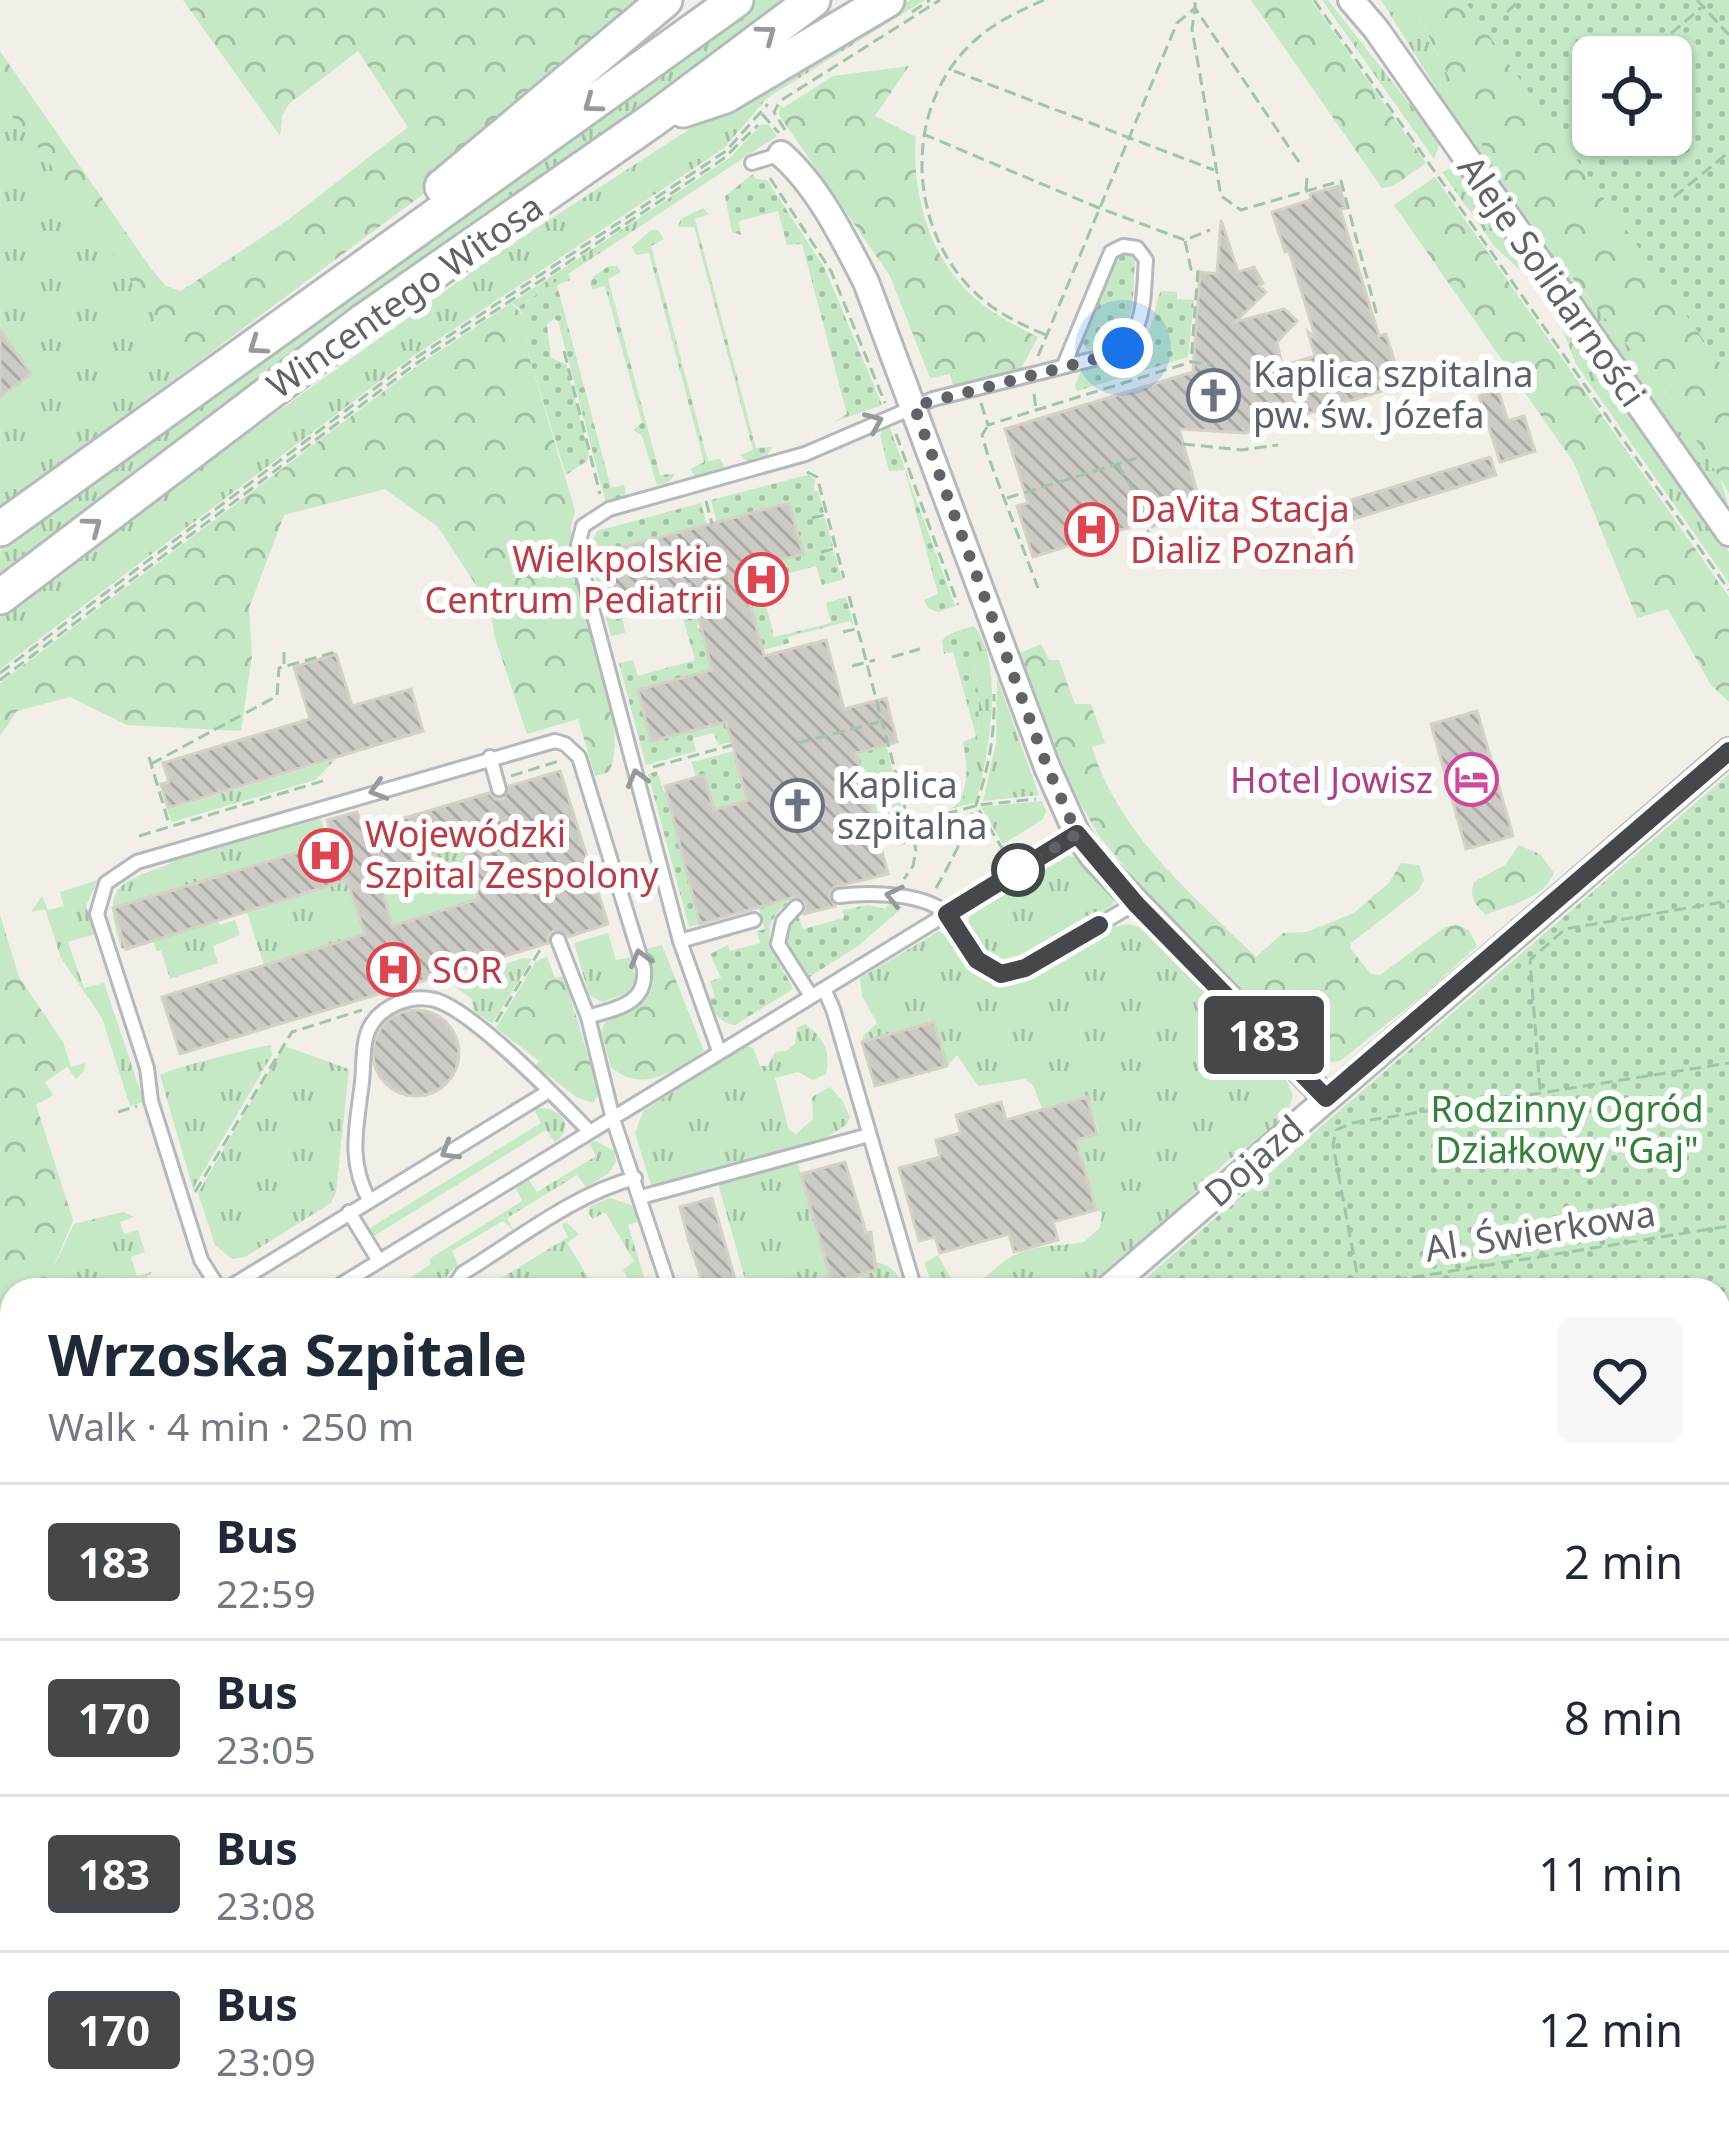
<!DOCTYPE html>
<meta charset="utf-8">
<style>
:root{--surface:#fff;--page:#f6f6f7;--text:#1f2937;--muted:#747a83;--line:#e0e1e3}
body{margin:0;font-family:"Noto Sans",sans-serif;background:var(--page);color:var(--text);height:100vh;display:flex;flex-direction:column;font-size:45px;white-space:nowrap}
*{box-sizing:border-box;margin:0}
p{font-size:39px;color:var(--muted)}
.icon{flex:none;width:66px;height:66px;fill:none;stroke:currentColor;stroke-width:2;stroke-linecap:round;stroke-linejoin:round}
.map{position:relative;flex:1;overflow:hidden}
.side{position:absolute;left:0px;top:1278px;width:1731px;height:855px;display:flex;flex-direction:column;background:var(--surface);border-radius:36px 36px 0 0;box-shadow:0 3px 9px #0004}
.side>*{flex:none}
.badge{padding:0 24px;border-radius:9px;font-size:42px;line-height:78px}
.controls{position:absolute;left:1572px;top:36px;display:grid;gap:24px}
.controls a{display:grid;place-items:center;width:120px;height:120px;border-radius:18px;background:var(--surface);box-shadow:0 3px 9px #0004;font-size:60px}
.you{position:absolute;width:60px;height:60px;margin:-30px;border:9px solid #fff;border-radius:50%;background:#1a73e8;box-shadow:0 0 0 18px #1a73e833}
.map>.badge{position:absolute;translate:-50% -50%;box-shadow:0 0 0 6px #fff}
.round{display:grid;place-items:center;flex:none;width:126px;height:126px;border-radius:18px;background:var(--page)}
.head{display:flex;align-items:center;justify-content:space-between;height:204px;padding:0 48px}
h1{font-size:57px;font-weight:700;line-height:90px}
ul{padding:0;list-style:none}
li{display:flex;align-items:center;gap:36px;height:156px;padding:0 48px;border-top:3px solid var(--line)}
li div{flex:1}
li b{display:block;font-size:45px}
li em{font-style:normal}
li .badge{min-width:132px;font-weight:700;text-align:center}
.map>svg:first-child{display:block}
</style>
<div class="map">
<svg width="1729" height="2132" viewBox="0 0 1729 2132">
<defs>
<pattern id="grass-tufts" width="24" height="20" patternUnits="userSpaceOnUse" patternTransform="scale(3)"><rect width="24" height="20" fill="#c5e8c5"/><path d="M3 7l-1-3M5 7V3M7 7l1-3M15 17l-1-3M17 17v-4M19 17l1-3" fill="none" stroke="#a3c0a4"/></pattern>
<pattern id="forest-crowns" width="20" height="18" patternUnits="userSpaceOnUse" patternTransform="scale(3)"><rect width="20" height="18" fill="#c5e8c5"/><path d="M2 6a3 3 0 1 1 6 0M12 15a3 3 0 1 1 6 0" fill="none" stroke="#a3c0a4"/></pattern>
<pattern id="garden-dots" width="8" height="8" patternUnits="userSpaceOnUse" patternTransform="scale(3)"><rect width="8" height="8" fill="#c5e8c5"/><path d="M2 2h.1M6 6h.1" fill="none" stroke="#a3c0a4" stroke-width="1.8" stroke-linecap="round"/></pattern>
<pattern id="building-back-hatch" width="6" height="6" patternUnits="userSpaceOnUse" patternTransform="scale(3)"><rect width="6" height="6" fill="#cccac5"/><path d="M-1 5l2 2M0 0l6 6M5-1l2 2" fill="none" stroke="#a9a8a4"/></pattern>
</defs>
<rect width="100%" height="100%" fill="#f1efe8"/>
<path fill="url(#grass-tufts)" d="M757,0H786L0,572V551Z
M911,0H925L767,98L724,148L409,359L0,669V618L95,543L498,253L730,103Z
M1322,0H1328L1434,135L1439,146L1434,159Z
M1381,0H1411C1450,81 1489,160 1539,235C1583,302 1729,442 1729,516L1471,144Z
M0,102L48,159L72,204L101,237L154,314V324L190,368L0,506Z
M761,124L769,125L777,136L518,307L511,303L731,157Z
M1450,169C1479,176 1509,245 1522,272L1495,247L1442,172Z
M1562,328L1599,366L1729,552V583L1576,364Z
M974,626C1006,665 988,757 976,802L962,806C981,745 987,689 963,629Z
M997,678L1039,795L983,801L996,743Z
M336,759L315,780L172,822L167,810Z
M1042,801L1046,811L1043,819L1003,844L981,807Z
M319,815L327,836L316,839L318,847L113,908L126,949L121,948C103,888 113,884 170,864L169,859Z
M477,841L481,851L466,855L475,884L495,894L392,926L377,871Z
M1066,855L1080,859L1115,895L1113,905L1022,961L1007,965L981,954L968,935L969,914L1056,858Z
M98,880L86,906L95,934L68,942L84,988L104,983L144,1102L130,1106L102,1018L61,958L45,909L31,912L42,896L48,910L64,906L60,892Z
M347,880L365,934L264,965L246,910Z
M217,920L220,925L235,920L240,935L213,946L218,963L170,979L161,951H157L153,942Z
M1128,924L1147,929L1282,1068L1293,1096L1285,1119L1274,1131L1228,1160L1167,1219L1089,1284L1078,1290H928L933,1286L924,1263L938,1255L953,1283L959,1287C992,1282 991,1265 1017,1254C1040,1244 1062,1246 1084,1242L1100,1228L1102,1214L1097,1209L1078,1141L1099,1133L1088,1096L1042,1108L1033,1085L1025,1079L978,1086L957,1055L947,1066L934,1022L862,1042L863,1036L877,1023L862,996L860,978L939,931C968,950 968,988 1015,983L1114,927Z
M608,933L616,960L631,957L636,980L627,993L602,1002L589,995L574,943Z
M524,958L532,959L492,1024L473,1010L472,999L447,981Z
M805,1024C824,1038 831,1051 826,1074L813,1080L798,1072L775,1078L789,1130L796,1134L813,1119L812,1097L830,1087L842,1100L850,1117L847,1124L810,1149L655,1187L651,1185L635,1133L643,1111L747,1046L753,1048L760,1066H768L775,1052L786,1051L795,1044L797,1028Z
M271,1045L272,1055L193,1189L160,1075C168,1069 255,1047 271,1045Z
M284,1046L349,1069L336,1192L331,1203L245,1257L232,1259L215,1245L198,1193Z
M543,1108C564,1110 574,1129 555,1142L546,1130L372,1237L367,1230L541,1123L534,1109Z
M596,1141L614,1151L616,1162L608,1174L586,1187L577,1175L507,1218L514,1231L503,1221L452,1251L458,1265L447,1276L442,1290H392L431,1264L429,1259L522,1201L516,1188L529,1180L537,1192L596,1156L589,1143Z
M798,1164L832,1282L876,1270L874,1262C893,1265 898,1274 905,1290H748L718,1183Z
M610,1198L631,1205L642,1220L628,1225L648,1290H620L630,1283L623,1270L634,1261L605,1212L593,1219L588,1213L591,1206Z
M123,1212L134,1217L120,1222L124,1234L138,1230L145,1252L131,1257L137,1276L152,1272L133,1290H32L52,1271L74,1224Z
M566,1222L579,1234L567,1243L596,1290H482L568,1237L562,1225Z"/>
<path fill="url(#forest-crowns)" d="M183,0H650L426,192L190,368L154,324L153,314L101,237L72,204L48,159L0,102V51L152,270L166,286L181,291L288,220L408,127L358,51L289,104L282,116L280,136Z
M1251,0H1311L1426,163L1393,186L1382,188Z
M1411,0H1464L1729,376V493L1669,396L1511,203Z
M909,66L875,116L916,137C911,197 932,266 982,304C999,318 1019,327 1038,337L1021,369L954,388L950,374L930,378L890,276L779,115L780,105L783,108L833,76Z
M1435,177L1729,597V702L1711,685L1668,609L1637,618L1574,463L1394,205Z
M511,303L523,315L529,357L575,510L571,528L572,553C585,604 631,727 609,772L595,776L578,719L527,734L494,635L491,608L438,527L385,489L284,515L249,608L252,656L241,731L127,725L70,697L17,711L0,736V683L416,367Z
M1041,644L1049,660H1059L1075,704H1091L1105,743L1092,747C1118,834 1194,896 1256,957L1283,933L1307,932L1354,913L1389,883L1401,863L1419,865L1424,880L1418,891L1351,943L1350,948L1371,974L1380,975L1444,928L1456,924L1469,930L1477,946L1427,992L1340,1061L1322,1063L1308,1058L1137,882L1099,836L1071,787L1020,653Z
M1519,845L1540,854L1554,873C1544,899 1510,904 1486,915C1475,905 1469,897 1474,882L1505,865Z
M0,915L19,977L63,1042L71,1067L85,1063L84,1071L76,1079L67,1067L45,1082L53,1095L36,1105L73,1220L52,1271L32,1290H12V1317L0,1321Z
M662,945L704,1051C674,1070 644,1095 611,1067L601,1032L605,1022C645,1004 664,998 646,949Z
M547,957L555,978L564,976L599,1093L593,1103L576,1097L536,1066L539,1061L496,1028L536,961Z"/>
<path fill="url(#garden-dots)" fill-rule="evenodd" d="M1464,0H1729V376ZM1593,57H1671V135H1593Z
M753,174L756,179L767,180L825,269L882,405L834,422L847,414L802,244L787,245L778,211L739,221L741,235L732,232L725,196Z
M703,208L709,214L695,219L756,448L772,447L767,456L747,461L740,455L753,450L694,227H678L681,219Z
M651,230H658L664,239L651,246L708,461L720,459L724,465L721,471L695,476L690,469L704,462L649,253L636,255L632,247Z
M1118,254L1128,253L1135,259C1132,300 1139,336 1094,351L1086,349L1080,337L1110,264Z
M609,266H617L621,272L608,279L660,475L675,474L669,482L657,485L642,436L633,430L642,423L605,286L593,289L590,285L593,277Z
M569,273L570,280L557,285L611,488L623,485L626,489L624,497L606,503L558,321L554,319L547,324L551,358L566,364L589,454L587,461L566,475L529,357L523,315L518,307Z
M1161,291L1177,292V299L1194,300L1188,357L1077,391L1075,386L1082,368C1107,360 1139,355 1150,328C1155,316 1156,300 1161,291Z
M888,423L955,606L938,612L928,608L924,600L938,594L905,470L889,471L880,435Z
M807,475L815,479L814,491H818L824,512L818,515L819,519L825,518L833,546L828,548V552H834L842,580L822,585L816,566L760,581L774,637L831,623L826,603L846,597L854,626L850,621L788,637L789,643L763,650L741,571L803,554L790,504L717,523L711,500Z
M701,503L707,525L601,554L615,604L690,584L699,619L697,628H701L712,670L638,690L651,741L726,722L732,742L718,745L714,733L693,738L696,751L646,765L619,663L633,660L638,676L695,660L678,601L622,616L625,633L611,636L590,558V546L597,531Z
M963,629C987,689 981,746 962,806L953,808C971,789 967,765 963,742L976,736L953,652L944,654L942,641L946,636Z
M886,745L910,838L880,846L804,766Z
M734,751L747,801L673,822L700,924L689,927L648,774L657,771L664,792L697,783L692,762Z
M1729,774V1852H1719V1290H1132Z
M794,899C748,927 778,956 793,989L735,1025C720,1023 713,1013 709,999L715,997L710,981L721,978L710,954L728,945L730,951L760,943L757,931L765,929L759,908Z
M889,904L903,907L858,946L808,978C793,956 776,938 798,916L803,929L844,918L843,910L868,905L885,909Z"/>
<path fill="url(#building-back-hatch)" stroke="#d6d1c6" stroke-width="3" fill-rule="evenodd" d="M1339,186L1346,208L1340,209L1379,336L1386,334L1402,385L1245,433L1179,429L1203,512L1152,527L1150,521L1033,557L1017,506L1028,503L1005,429L1193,372L1200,272L1217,274L1221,220L1238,272L1254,267L1263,283L1259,286L1266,292L1235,322L1284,309L1297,321L1277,342L1282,366L1315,356L1308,332L1316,339L1289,251L1285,252L1272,212L1311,200L1310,194Z
M0,330L31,374L0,397Z
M1498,390L1508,421L1524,416L1535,451L1500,462L1479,396Z
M1490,457L1496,475L1344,522L1338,504Z
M789,503L803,554L741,571L764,656L826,640L844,709L886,698L897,742L856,753L888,874L834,887L829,896L835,906L804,914L806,903L794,897L700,924L665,786L704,775L714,810L747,801L732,742L726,722L651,741L638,690L712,670L690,584L614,604L601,553Z
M336,654L352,706L411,689L423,731L168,808L161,784L169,782L163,763L310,719L294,667Z
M1477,711L1513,836L1466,849L1431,724Z
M560,771L608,924L568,937L555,930L549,934L548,943L180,1054L162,997L365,934L347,880L126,949L113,908L333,842L327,820L357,812L364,830L489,793L495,799H503L509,786ZM463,845L479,899L392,926L377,871Z
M373 1053a43 43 0 1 1 86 0a43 43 0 1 1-86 0Z
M934,1022L947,1066L875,1086L862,1042Z
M1087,1097L1097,1134L1076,1140L1096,1210L1053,1222L1058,1240L1014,1252L1009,1234L940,1253L935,1237L919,1241L899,1168L940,1157L936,1140L961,1133L956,1115L1001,1102L1006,1120Z
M845,1162L866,1233L871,1232L876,1270L832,1282L801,1174Z
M712,1198L738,1290H705L688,1238L680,1207Z"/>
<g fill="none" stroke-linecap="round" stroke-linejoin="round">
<defs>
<path id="lane" d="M752,163L781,154
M490,757L499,789
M839,896C869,892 928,892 950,917C968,939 972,962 1001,973L1025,968L1136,903
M796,907L783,921L778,944L811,996
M558,940L588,1017
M680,941L754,920
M824,989L833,1009L915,1290
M719,1051L680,941L579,559L578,545L583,526L609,509L805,454L933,399L1110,355C1147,336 1143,297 1146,260L1137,248L1123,246L1111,252L1064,365
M641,1197L869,1135
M369,1200C347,1159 357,1126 362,1082C364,1065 362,1042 370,1027C382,1005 411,994 435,1000C474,1011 560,1101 590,1132
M349,1212L379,1261
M220,1290L201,1260L151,1101L147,1068L97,914L106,883L137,862L555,741L565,744L579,757L644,969C647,1005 616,1008 588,1017L613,1119L670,1290
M225,1290L549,1091
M332,1290L1077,834
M451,1290L463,1273C517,1240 574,1194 635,1178
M4,1368L12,1367
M0,1832L12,1830
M1348,2121V2132
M412,2132L451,2122L455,2132"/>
<path id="street" d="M1351,0L1376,29L1729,533
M781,154C818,186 844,239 866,282L1047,767L1077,834L1093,857L1326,1098
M1106,1290L1729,751
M876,2121L878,2132"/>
<path id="secondary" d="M683,110L725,96L887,0
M442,187L665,0
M0,529L736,0
M0,597L365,320L654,119L813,0
M0,1759L12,1810
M85,2121L87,2132"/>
<path id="primary" d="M1719,1981H1729
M0,1996H12"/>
</defs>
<use href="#lane" stroke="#b5b8bc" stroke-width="18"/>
<use href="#street" stroke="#b5b8bc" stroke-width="30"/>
<use href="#secondary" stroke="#b6babf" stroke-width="39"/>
<use href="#primary" stroke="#f2c960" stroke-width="45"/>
<path stroke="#9cc7a9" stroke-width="3" stroke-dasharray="12 6" stroke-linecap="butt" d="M1044,0C1022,10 999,20 980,36C900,101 905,233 981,298C1000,315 1023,325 1046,335
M1314,0L1729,590
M1697,0L1729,35
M912,12L930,0
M1507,12L1520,0
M1644,57L1703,6
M954,71L1214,170
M762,114L779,133
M785,130L774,112L780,101L940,0
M923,134L1099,208L1185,240L1210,230
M1299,162L1195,8L1192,29L1221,196L1241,210L1341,181L1378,319
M770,178L831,271L885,403
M1306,190L1307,176
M1674,197L1729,152
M1185,241L1191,269L1198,270L1191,362
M564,351L600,494
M1038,356L1177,23L1195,8V0
M1034,394L1036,410
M981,403L988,425L1191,362L1211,364
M987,427L982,435L988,456L1038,588
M896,434L958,605
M1183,444L1242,450L1278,445
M1118,465L1137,497L1154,550
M807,472L817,477L844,578
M1007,498L1137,458
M706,501L712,524
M812,518L825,515
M821,552L834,549
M849,596L916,850L913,866L904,879
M843,632L855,629
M284,652V665
M892,657L920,649
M852,666L875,660
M0,673L411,361L726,151L768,104
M0,680L414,365L723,159L758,125
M798,743L879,722
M149,757L169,824
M151,764L277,696L279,668L339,651
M653,767L732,745
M511,776L559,761
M979,810L1005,853
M911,823L979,805L1036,799
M139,836L326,780
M899,844L912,840
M936,888C972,825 996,768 994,694
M496,1022L540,950
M1540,1090L1530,960L1565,929L1729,901
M118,1112L137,1106
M195,1192L292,1032L362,1010
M1359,1286L1729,1226
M1360,1290L1333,1145L1336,1130L1352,1123L1729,1063
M1719,1397L1729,1396
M1719,1562L1729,1560
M1719,1719L1729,1718
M1719,1841H1729
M120,2121L122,2132"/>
<use href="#lane" stroke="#fff" stroke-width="12"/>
<use href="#street" stroke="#fff" stroke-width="24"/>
<use href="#secondary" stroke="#fff" stroke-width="33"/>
<use href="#primary" stroke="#fff2af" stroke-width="39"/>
</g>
<defs><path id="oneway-chevron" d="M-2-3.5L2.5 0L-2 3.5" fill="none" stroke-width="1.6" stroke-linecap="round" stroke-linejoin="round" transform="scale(3)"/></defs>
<g stroke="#979a9d">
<use href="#oneway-chevron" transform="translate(767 34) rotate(-37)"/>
<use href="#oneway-chevron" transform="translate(592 104) rotate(144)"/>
<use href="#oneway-chevron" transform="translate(257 346) rotate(145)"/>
<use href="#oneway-chevron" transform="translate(874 422) rotate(-23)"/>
<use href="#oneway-chevron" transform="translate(93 526) rotate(-37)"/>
<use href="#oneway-chevron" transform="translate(637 778) rotate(-105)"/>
<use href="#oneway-chevron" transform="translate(378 790) rotate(163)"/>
<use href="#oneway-chevron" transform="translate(894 896) rotate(-167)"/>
<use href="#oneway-chevron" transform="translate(640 958) rotate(-105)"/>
<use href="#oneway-chevron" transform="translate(449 1151) rotate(149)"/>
</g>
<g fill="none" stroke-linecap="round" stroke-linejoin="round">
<defs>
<path id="line" d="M1099,925L1025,968L1001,974L977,960L947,914L1077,834L1136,904L1326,1098L1729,751"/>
</defs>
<use href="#line" stroke="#fff" stroke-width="27"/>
<use href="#line" stroke="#45484a" stroke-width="18"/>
<path stroke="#5f6368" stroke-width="12" stroke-dasharray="0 21.6" d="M1018,870L1077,834L1047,766L914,406L1110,355L1123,348"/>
</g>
<defs>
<symbol id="church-ring" viewBox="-11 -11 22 22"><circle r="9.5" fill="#fff" stroke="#6b7280" stroke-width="1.5"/><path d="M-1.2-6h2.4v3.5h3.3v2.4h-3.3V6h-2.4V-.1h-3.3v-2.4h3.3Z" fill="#6b7280"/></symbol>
<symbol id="hospital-ring" viewBox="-11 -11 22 22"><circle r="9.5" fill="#fff" stroke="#e0444e" stroke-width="1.5"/><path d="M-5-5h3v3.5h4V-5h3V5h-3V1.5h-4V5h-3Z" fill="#e0444e"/></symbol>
<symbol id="hotel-ring" viewBox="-11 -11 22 22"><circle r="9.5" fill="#fff" stroke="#d1479c" stroke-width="1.5"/><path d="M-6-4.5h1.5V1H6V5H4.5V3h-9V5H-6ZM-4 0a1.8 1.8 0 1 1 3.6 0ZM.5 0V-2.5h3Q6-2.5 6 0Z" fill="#d1479c"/></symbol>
</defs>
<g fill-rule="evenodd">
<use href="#church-ring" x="1184" y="366" width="59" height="59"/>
<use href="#hospital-ring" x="1062" y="500" width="59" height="59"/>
<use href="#hospital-ring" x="732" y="550" width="59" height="59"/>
<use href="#hotel-ring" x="1442" y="750" width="59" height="59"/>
<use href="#church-ring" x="768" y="776" width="59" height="59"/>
<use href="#hospital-ring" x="296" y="826" width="59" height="59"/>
<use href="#hospital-ring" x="364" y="940" width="59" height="59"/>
</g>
<circle fill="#fff" stroke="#45484a" stroke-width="6" cx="1018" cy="870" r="24"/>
<g text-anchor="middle" stroke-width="12" stroke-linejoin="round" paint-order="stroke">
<g font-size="36" fill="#5f6368" stroke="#fff">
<text transform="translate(1552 281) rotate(55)" y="13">Aleje Solidarności</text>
<text transform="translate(405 296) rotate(-35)" y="13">Wincentego Witosa</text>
<text transform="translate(1254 1161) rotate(-41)" y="13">Dojazd</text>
<text transform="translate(1540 1231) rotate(-9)" y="13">Al. Świerkowa</text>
</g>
<g font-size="36" fill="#5b616d" stroke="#fff" text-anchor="start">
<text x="1253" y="387">Kaplica szpitalna<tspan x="1253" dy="41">pw. św. Józefa</tspan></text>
<text x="837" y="798">Kaplica<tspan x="837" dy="41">szpitalna</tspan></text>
</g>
<g font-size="36" fill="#be3a42" stroke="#fff" text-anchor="start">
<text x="1130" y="522">DaVita Stacja<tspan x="1130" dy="41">Dializ Poznań</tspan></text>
<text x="723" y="572" text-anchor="end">Wielkpolskie<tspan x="723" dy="41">Centrum Pediatrii</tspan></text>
<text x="365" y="847">Wojewódzki<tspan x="365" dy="41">Szpital Zespolony</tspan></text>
<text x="432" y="983">SOR</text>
</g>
<g font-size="36" fill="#b23c85" stroke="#fff" text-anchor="end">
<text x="1433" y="793">Hotel Jowisz</text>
</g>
<g font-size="36" fill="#348238" stroke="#fff">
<text x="1567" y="1122">Rodzinny Ogród<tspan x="1567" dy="41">Działkowy "Gaj"</tspan></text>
</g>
</g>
</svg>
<div class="controls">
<a><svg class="icon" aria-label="locate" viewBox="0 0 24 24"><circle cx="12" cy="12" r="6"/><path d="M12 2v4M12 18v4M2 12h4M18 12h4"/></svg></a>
</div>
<div class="you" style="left:1123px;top:348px"></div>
<b class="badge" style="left:1264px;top:1035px;background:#45484a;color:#fff">183</b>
<section class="side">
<div class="head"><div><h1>Wrzoska Szpitale</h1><p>Walk · 4 min · 250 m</p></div><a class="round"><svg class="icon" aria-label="heart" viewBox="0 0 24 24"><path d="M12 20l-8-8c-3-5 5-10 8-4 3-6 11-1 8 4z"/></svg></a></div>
<ul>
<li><span class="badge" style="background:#45484a;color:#fff">183</span><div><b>Bus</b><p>22:59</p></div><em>2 min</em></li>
<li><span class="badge" style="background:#45484a;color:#fff">170</span><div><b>Bus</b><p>23:05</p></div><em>8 min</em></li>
<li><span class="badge" style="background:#45484a;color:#fff">183</span><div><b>Bus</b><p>23:08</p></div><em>11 min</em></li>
<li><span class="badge" style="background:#45484a;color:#fff">170</span><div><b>Bus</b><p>23:09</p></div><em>12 min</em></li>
</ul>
</section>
</div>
